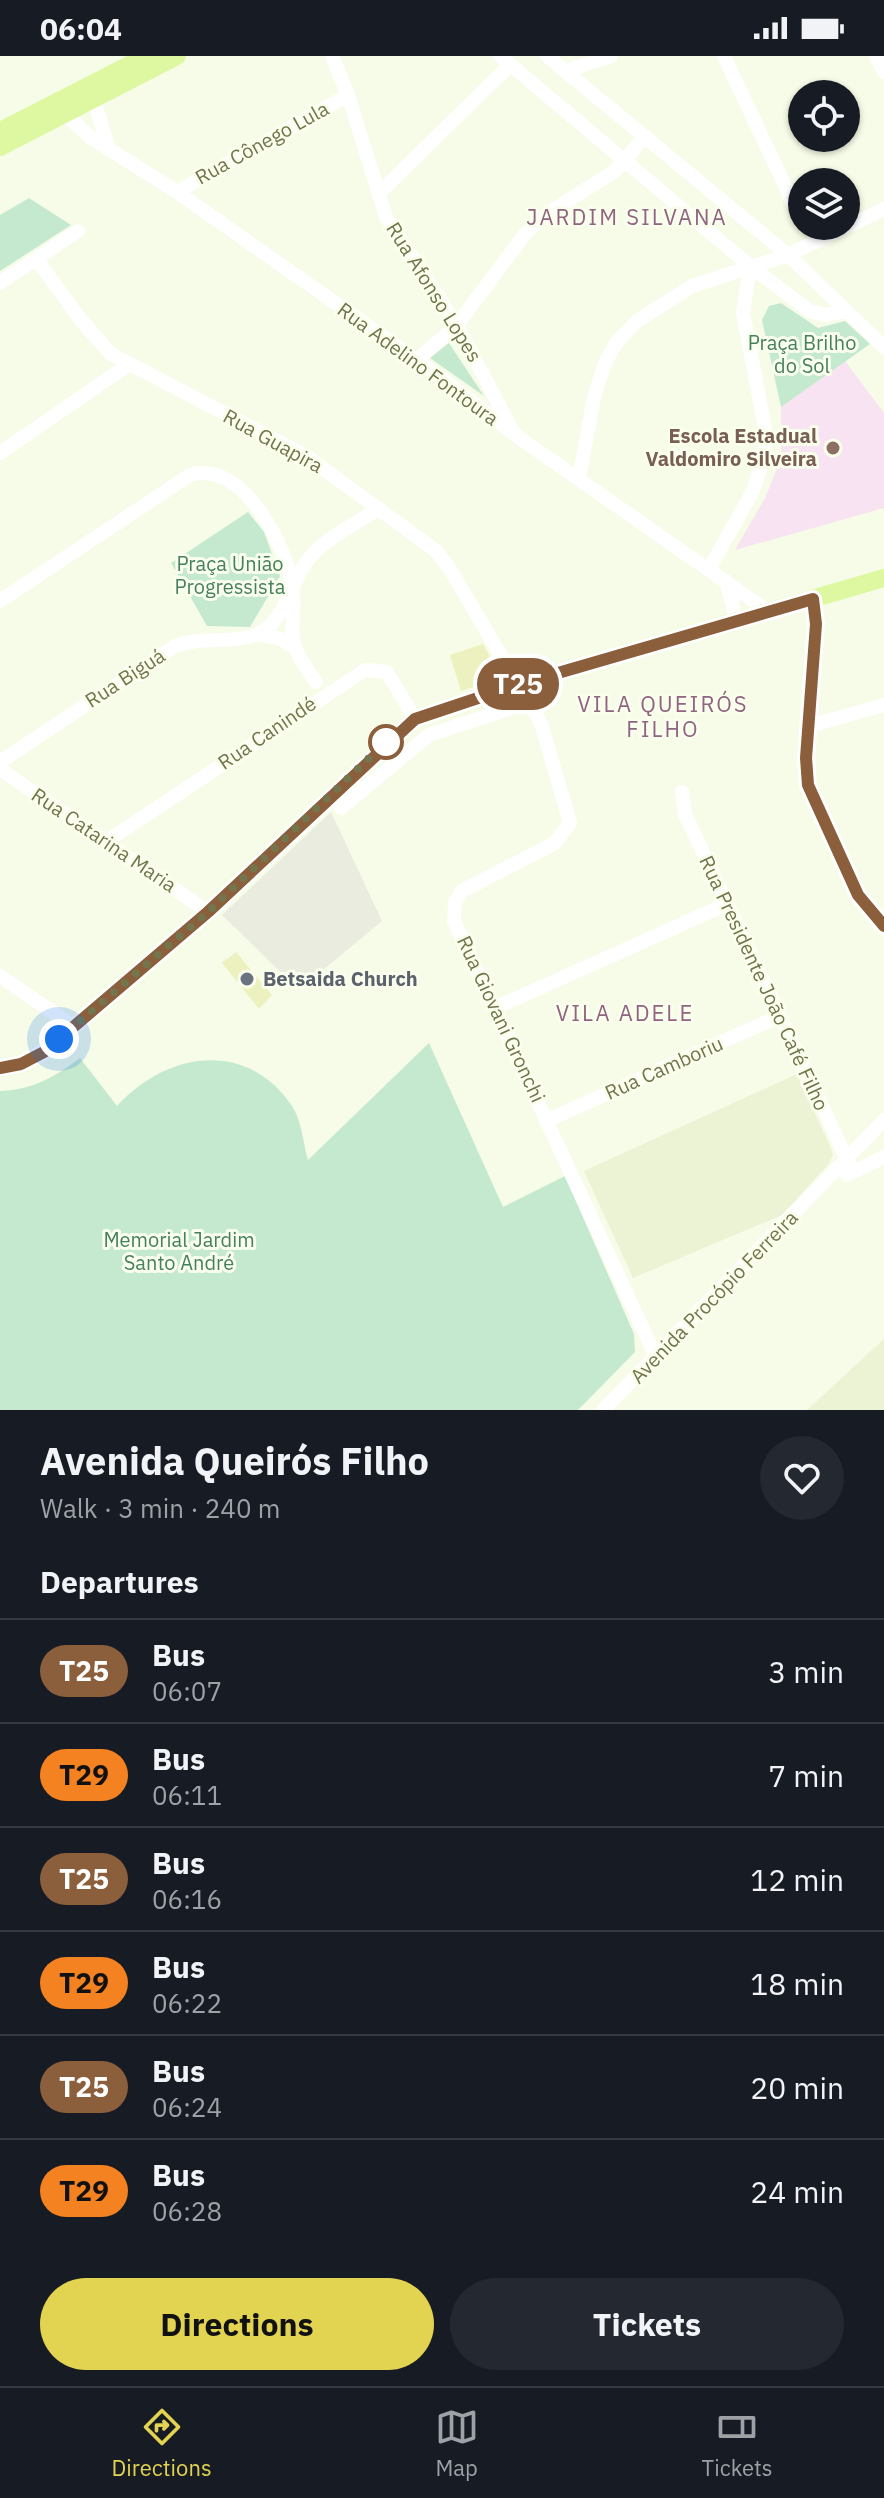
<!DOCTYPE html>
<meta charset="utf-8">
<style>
:root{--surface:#171b24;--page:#242831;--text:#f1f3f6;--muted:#9ea1a6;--line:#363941;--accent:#e2d450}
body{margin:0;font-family:"IBM Plex Sans",sans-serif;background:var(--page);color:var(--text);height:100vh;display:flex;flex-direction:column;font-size:30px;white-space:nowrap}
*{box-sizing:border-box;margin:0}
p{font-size:26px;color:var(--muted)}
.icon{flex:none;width:44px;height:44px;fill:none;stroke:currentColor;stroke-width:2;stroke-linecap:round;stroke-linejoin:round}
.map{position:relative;height:1354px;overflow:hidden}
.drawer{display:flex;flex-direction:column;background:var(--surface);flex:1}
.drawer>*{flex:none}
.badge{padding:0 16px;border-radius:26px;font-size:28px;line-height:52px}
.buttons{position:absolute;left:788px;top:24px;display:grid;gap:16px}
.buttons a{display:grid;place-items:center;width:72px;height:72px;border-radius:50%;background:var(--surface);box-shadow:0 2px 6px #0004;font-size:40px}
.you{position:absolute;width:40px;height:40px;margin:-20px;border:6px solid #fff;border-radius:50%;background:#1a73e8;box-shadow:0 0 0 12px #1a73e833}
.map>.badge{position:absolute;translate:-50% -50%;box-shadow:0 0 0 4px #fff}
h2{padding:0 40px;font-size:30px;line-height:72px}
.round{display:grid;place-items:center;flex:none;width:84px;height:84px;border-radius:42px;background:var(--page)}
.head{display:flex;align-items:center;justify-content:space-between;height:136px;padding:0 40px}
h1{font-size:38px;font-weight:700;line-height:60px}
.button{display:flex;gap:16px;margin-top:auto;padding:16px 40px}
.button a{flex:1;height:92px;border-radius:48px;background:var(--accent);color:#111;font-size:32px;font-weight:700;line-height:92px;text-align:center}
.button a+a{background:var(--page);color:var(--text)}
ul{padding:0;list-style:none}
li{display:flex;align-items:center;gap:24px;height:104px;padding:0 40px;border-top:2px solid var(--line)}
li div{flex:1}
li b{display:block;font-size:30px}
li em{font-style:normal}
li .badge{min-width:88px;font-weight:700;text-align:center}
.status{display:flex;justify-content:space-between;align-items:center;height:56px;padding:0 40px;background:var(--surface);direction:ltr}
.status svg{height:22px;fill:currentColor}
.tabs{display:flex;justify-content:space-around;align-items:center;height:112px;border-top:2px solid var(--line);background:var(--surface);font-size:22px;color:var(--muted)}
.tabs a{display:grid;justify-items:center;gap:4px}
.tabs .selected{color:var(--accent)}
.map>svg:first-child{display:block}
</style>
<div class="status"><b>06:04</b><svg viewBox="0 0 49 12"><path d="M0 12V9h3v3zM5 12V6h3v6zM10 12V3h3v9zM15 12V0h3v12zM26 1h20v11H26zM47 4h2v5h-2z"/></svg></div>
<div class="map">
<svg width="884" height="1354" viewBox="0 0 884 1354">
<rect width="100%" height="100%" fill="#f6fce7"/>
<path fill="#ecf3d5" d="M797,1018L830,1090L833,1099L828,1109L782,1159L633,1222L584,1115Z
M884,1283V1354H807Z"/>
<path fill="#eaece0" d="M331,756L382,865L299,934L222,859Z"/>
<path fill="#f8e3f2" d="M845,305L884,357V452L735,494L765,442L781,403V351Z"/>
<path fill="#c5e9cf" d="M29,142L71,169L0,215V159Z
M781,247L818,272L845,265L870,288L781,351L762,264L769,250Z
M449,287L484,340L430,302Z
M248,456L264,476L280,520L250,571L207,570L171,507Z
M429,987L503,1151L565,1120L634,1278L635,1296L578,1354H0V1035C32,1034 55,1021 80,1002L117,1050C167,995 247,983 292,1050C302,1065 303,1087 308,1104Z"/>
<path fill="#edf1bf" d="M483,588L501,622L461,635L450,599Z
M236,896L272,939L259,953L222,907Z"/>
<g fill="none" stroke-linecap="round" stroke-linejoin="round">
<path stroke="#fff" stroke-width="14" d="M332,0L348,39L386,161L457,269L512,374
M500,0L750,210L810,255L824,259L847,255
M547,0L788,199L884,291
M724,0L802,166
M876,0L884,16
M565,15L611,0
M91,36L109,92
M57,51L90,81L177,136L438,319L514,378L769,556
M177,136L348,39
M379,137L510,9
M36,203L81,264L111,298L306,400L435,494L448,510L541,667L570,767L555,787L462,835L455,846L454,865L656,1301
M0,227L78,175
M417,304L457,269L525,178L547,158L615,115L645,81
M0,397L128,309
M579,423L594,341L605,307L617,286L637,265L692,230L788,199L884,153
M709,513L752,437L765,400V372L743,257L750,210
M726,525L737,565
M813,543L816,568L806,702L808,729L858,839L884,870
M0,545L190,419C244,402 290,495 293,538C295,555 290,572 294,588C297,601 309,615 316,626
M257,578L281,583L295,592
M809,670L884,649
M0,706L175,590C201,580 230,588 255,579C288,566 290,522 312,499C329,480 357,467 378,453
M0,713L208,856
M682,736L685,758L853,1116
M341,752L429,679L530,646
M107,785L365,614L387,616L415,663
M0,920L73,970
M497,951L727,848
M548,1064L780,960
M847,1119L884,1101
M603,1354L884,1064"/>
<path stroke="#def8a1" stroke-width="18" d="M0,75L147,0
M0,91L177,0
M0,1012L21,1008L44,996L208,856L415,663L520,628L884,522"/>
</g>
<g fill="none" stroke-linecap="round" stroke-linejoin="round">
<defs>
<path id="line" d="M0,1012L21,1008L44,996L208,856L415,663L520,628L813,543L816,568L806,702L808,729L858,839L884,870"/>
</defs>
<use href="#line" stroke="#fff" stroke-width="18"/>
<use href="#line" stroke="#8b5e3c" stroke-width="12"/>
<path stroke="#74754c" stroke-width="8" stroke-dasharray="0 14.4" d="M59,983L208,856L386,686"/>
</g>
<circle fill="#8d6e63" stroke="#faffed" stroke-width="3" cx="833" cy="392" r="8"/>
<circle fill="#fff" stroke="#8b5e3c" stroke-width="4" cx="386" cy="686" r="16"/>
<circle fill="#6b7280" stroke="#faffed" stroke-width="3" cx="247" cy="923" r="8"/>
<g text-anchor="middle" stroke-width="6" stroke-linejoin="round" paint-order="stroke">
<g font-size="20" fill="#74754c" stroke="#faffed">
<text transform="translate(262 87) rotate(-29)" y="7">Rua Cônego Lula</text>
<text transform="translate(434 236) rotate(58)" y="7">Rua Afonso Lopes</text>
<text transform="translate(418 308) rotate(36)" y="7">Rua Adelino Fontoura</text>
<text transform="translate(273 385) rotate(29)" y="7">Rua Guapira</text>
<text transform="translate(125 622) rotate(-33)" y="7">Rua Biguá</text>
<text transform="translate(267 677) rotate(-34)" y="7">Rua Canindé</text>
<text transform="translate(104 784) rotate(34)" y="7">Rua Catarina Maria</text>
<text transform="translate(764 927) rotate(65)" y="7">Rua Presidente João Café Filho</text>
<text transform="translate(501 963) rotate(65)" y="7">Rua Giovani Gronchi</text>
<text transform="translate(664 1012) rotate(-24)" y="7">Rua Camboriu</text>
<text transform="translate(714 1241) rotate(-46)" y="7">Avenida Procópio Ferreira</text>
</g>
<g font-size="20" fill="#47805d" stroke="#faffed">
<text x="802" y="294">Praça Brilho<tspan x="802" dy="23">do Sol</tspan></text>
<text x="230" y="515">Praça União<tspan x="230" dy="23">Progressista</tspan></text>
<text x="179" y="1191">Memorial Jardim<tspan x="179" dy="23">Santo André</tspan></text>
</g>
<g font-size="20" font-weight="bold" fill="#785e54" stroke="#faffed" text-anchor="end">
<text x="817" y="387">Escola Estadual<tspan x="817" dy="23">Valdomiro Silveira</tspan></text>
</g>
<g font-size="20" font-weight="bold" fill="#5b616d" stroke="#faffed" text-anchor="start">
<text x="263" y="930">Betsaida Church</text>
</g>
<g font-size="22" letter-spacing="2" fill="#916482" stroke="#faffed">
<text x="627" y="169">JARDIM SILVANA</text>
<text x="663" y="656">VILA QUEIRÓS<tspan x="663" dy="25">FILHO</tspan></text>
<text x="625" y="965">VILA ADELE</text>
</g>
</g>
</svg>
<div class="buttons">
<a><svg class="icon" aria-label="locate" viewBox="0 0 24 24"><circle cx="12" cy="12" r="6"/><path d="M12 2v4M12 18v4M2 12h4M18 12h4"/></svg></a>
<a><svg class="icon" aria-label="layers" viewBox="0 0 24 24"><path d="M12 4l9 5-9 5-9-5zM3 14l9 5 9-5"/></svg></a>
</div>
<div class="you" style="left:59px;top:983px"></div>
<b class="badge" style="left:518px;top:628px;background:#8b5e3c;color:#fff">T25</b>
</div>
<section class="drawer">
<div class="head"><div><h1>Avenida Queirós Filho</h1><p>Walk · 3 min · 240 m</p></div><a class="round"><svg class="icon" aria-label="heart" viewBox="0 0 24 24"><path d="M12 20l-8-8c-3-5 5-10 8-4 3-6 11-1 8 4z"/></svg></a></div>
<h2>Departures</h2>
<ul>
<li><span class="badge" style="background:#8b5e3c;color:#fff">T25</span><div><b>Bus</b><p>06:07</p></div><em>3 min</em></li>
<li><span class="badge" style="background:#f58220;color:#111">T29</span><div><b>Bus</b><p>06:11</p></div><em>7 min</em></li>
<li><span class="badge" style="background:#8b5e3c;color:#fff">T25</span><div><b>Bus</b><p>06:16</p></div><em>12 min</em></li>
<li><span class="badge" style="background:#f58220;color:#111">T29</span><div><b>Bus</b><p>06:22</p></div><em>18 min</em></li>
<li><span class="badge" style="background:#8b5e3c;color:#fff">T25</span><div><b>Bus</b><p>06:24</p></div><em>20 min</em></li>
<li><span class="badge" style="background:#f58220;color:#111">T29</span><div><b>Bus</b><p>06:28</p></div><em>24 min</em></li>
</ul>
<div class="button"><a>Directions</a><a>Tickets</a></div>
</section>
<nav class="tabs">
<a class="selected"><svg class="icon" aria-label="directions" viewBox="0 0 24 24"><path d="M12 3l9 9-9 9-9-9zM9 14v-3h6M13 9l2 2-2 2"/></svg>Directions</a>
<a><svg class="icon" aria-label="map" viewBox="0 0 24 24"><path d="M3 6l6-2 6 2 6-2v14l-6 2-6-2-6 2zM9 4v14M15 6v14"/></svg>Map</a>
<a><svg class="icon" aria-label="tickets" viewBox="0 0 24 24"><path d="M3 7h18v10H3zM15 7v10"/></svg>Tickets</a>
</nav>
